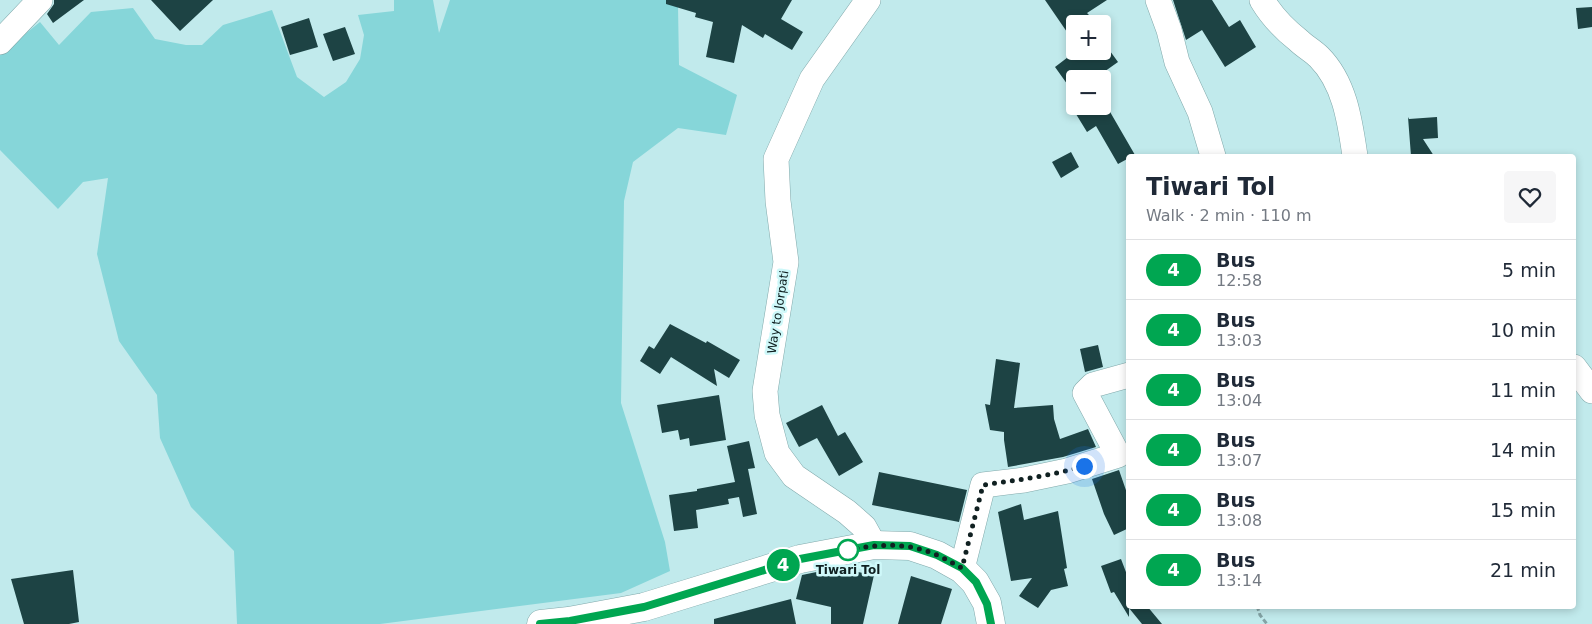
<!DOCTYPE html>
<meta charset="utf-8">
<style>
:root{--surface:#fff;--page:#f6f6f7;--text:#1f2937;--muted:#747a83;--line:#e0e1e3}
body{margin:0;font-family:"DejaVu Sans",sans-serif;background:var(--page);color:var(--text);height:100vh;display:flex;flex-direction:column;font-size:19px;white-space:nowrap}
*{box-sizing:border-box;margin:0}
p{font-size:16px;color:var(--muted)}
.icon{flex:none;width:28px;height:28px;fill:none;stroke:currentColor;stroke-width:2;stroke-linecap:round;stroke-linejoin:round}
.map{position:relative;flex:1;overflow:hidden}
.drawer{position:absolute;left:1126px;top:154px;width:450px;height:455px;display:flex;flex-direction:column;background:var(--surface);border-radius:5px;box-shadow:0 2px 8px #0003}
.drawer>*{flex:none}
.badge{padding:0 10px;border-radius:16px;font-size:18px;line-height:32px}
.tools{position:absolute;left:1066px;top:15px;display:grid;gap:10px}
.tools a{display:grid;place-items:center;width:45px;height:45px;border-radius:5px;background:var(--surface);box-shadow:0 2px 8px #0003;font-size:25px}
.you{position:absolute;width:25px;height:25px;margin:-12px;border:4px solid #fff;border-radius:50%;background:#1a73e8;box-shadow:0 0 0 8px #1a73e833}
.map>.badge{position:absolute;translate:-50% -50%;box-shadow:0 0 0 2px #fff}
.round{display:grid;place-items:center;flex:none;width:52px;height:52px;border-radius:5px;background:var(--page)}
.head{display:flex;align-items:center;justify-content:space-between;height:85px;padding:0 20px}
h1{font-size:24px;font-weight:700;line-height:38px}
ul{padding:0;list-style:none}
li{display:flex;align-items:center;gap:15px;height:60px;padding:0 20px;border-top:1px solid var(--line)}
li div{flex:1}
li b{display:block;font-size:19px}
li em{font-style:normal}
li .badge{min-width:55px;font-weight:700;text-align:center}
.map>svg:first-child{display:block}
</style>
<div class="map">
<svg width="1592" height="624" viewBox="0 0 1592 624">
<rect width="100%" height="100%" fill="#c1eaec"/>
<path fill="#86d6d9" d="M394,0H433L439,33L450,0H680L678,6L679,65L737,95L726,135L678,128L633,162L624,201L621,403L665,542L670,571L621,593L380,624H237L234,551L191,507L160,438L157,395L119,341L97,254L108,178L83,182L58,209L0,150V54L40,22L59,45L91,12L133,8L155,39L186,45H202L223,25L272,10L297,77L324,97L346,82L360,59L364,35L358,15L394,11Z"/>
<path fill="#1d4344" d="M54,0H84L53,23L47,14L54,4Z
M151,0H213L180,31Z
M666,0H792L781,19L803,32L792,50L765,34L763,38L742,25L734,63L706,57L713,22L695,17L696,13L666,4Z
M1045,0H1107L1087,13L1090,16L1079,24H1075V26L1067,32Z
M1173,0H1212L1229,27L1240,20L1256,47L1225,67L1202,30L1186,40Z
M1592,7V27L1578,29L1576,8Z
M309,18L318,47L290,55L281,27Z
M345,27L355,54L333,61L323,34Z
M1076,51H1110L1118,62L1094,79H1075V95L1055,67Z
M1075,96V106H1102V98L1135,155L1129,156V158L1118,164L1096,126L1087,132L1068,101Z
M1408,117L1409,119L1437,117L1438,138L1423,139L1434,156H1411Z
M1071,152L1079,167L1061,178L1052,162Z
M670,324L706,343L707,341L740,360L729,378L714,369L717,386L671,357L660,374L640,361L649,346L654,349Z
M1098,345L1103,367L1085,372L1080,349Z
M996,359L1020,363L1014,408L1053,405L1054,419L1060,439L1088,429L1096,447L1063,457L1008,467L1004,440V432L990,430L985,404L990,405Z
M719,395L726,440L690,446L689,438L680,440L678,430L662,433L657,405Z
M822,405L838,436L845,432L863,462L839,476L817,438L799,447L786,423Z
M749,441L755,468L748,469L757,514L743,517L739,497L728,499L729,504L696,510L698,528L674,531L669,495L697,491V489L735,482L727,446Z
M1119,470L1129,499V528L1114,535L1104,514L1092,479Z
M879,472L967,490L959,522L872,505Z
M1021,504L1024,520L1058,511L1067,568L1064,569L1068,586L1051,590L1038,608L1019,596L1032,578L1011,581L998,512Z
M1121,559L1129,580V606H1147L1162,624H1142L1129,608V617L1114,592L1111,593L1101,566Z
M836,568L874,575L863,624H831V607L796,599L802,575Z
M73,570L79,622L69,624H24L11,579Z
M911,576L952,589L941,624H898Z
M791,599L796,624H714V619Z"/>
<g fill="none" stroke-linecap="round" stroke-linejoin="round">
<defs>
<path id="minor" d="M868,0L812,79L776,159L778,201L786,262L765,391L767,415L777,453L794,476L847,512L864,527L874,545
M1158,0L1169,30L1177,62L1200,112L1213,156
M1262,0C1271,15 1284,29 1298,40C1304,46 1313,51 1319,57C1345,83 1350,122 1355,156
M0,42L40,0
M1574,367L1592,391
M962,569L983,485L1024,480L1067,471L1118,455L1085,393L1093,385L1129,375"/>
<path id="major" d="M541,624L569,621L644,607L800,559L874,545L910,546L937,555L962,569L975,582L987,603L991,624"/>
</defs>
<use href="#minor" stroke="#81a9ab" stroke-width="26"/>
<use href="#major" stroke="#81a9ab" stroke-width="29"/>
<path stroke="#83a3a5" stroke-width="3" stroke-dasharray="5 2.5" stroke-linecap="butt" d="M1257,606L1260,615L1267,624"/>
<use href="#minor" stroke="#fff" stroke-width="25"/>
<use href="#major" stroke="#fff" stroke-width="28"/>
</g>
<g fill="none" stroke-linecap="round" stroke-linejoin="round">
<defs>
<path id="line" d="M540,624L570,621L644,607L800,559L874,545L910,546L937,555L962,568L976,582L987,604L991,624"/>
</defs>
<use href="#line" stroke="#fff" stroke-width="11"/>
<use href="#line" stroke="#00a651" stroke-width="8"/>
<path stroke="#102021" stroke-width="5" stroke-dasharray="0 9" d="M848,550C879,544 907,542 937,555C946,559 954,564 962,568L983,485C1017,480 1051,476 1084,466"/>
</g>
<circle fill="#fff" stroke="#00a651" stroke-width="2.5" cx="848" cy="550" r="10"/>
<g text-anchor="middle" stroke-width="5" stroke-linejoin="round" paint-order="stroke">
<g font-size="12" fill="#102021" stroke="#cef8f9">
<text transform="translate(778 312) rotate(-81)" y="4">Way to Jorpati</text>
</g>
<g font-size="12" font-weight="bold" fill="#102021" stroke="#cef8f9">
<text x="848" y="574">Tiwari Tol</text>
</g>
</g>
</svg>
<div class="tools">
<a>+</a>
<a>−</a>
</div>
<div class="you" style="left:1084px;top:466px"></div>
<b class="badge" style="left:783px;top:565px;background:#00a651;color:#fff">4</b>
<section class="drawer">
<div class="head"><div><h1>Tiwari Tol</h1><p>Walk · 2 min · 110 m</p></div><a class="round"><svg class="icon" aria-label="heart" viewBox="0 0 24 24"><path d="M12 20l-8-8c-3-5 5-10 8-4 3-6 11-1 8 4z"/></svg></a></div>
<ul>
<li><span class="badge" style="background:#00a651;color:#fff">4</span><div><b>Bus</b><p>12:58</p></div><em>5 min</em></li>
<li><span class="badge" style="background:#00a651;color:#fff">4</span><div><b>Bus</b><p>13:03</p></div><em>10 min</em></li>
<li><span class="badge" style="background:#00a651;color:#fff">4</span><div><b>Bus</b><p>13:04</p></div><em>11 min</em></li>
<li><span class="badge" style="background:#00a651;color:#fff">4</span><div><b>Bus</b><p>13:07</p></div><em>14 min</em></li>
<li><span class="badge" style="background:#00a651;color:#fff">4</span><div><b>Bus</b><p>13:08</p></div><em>15 min</em></li>
<li><span class="badge" style="background:#00a651;color:#fff">4</span><div><b>Bus</b><p>13:14</p></div><em>21 min</em></li>
</ul>
</section>
</div>
